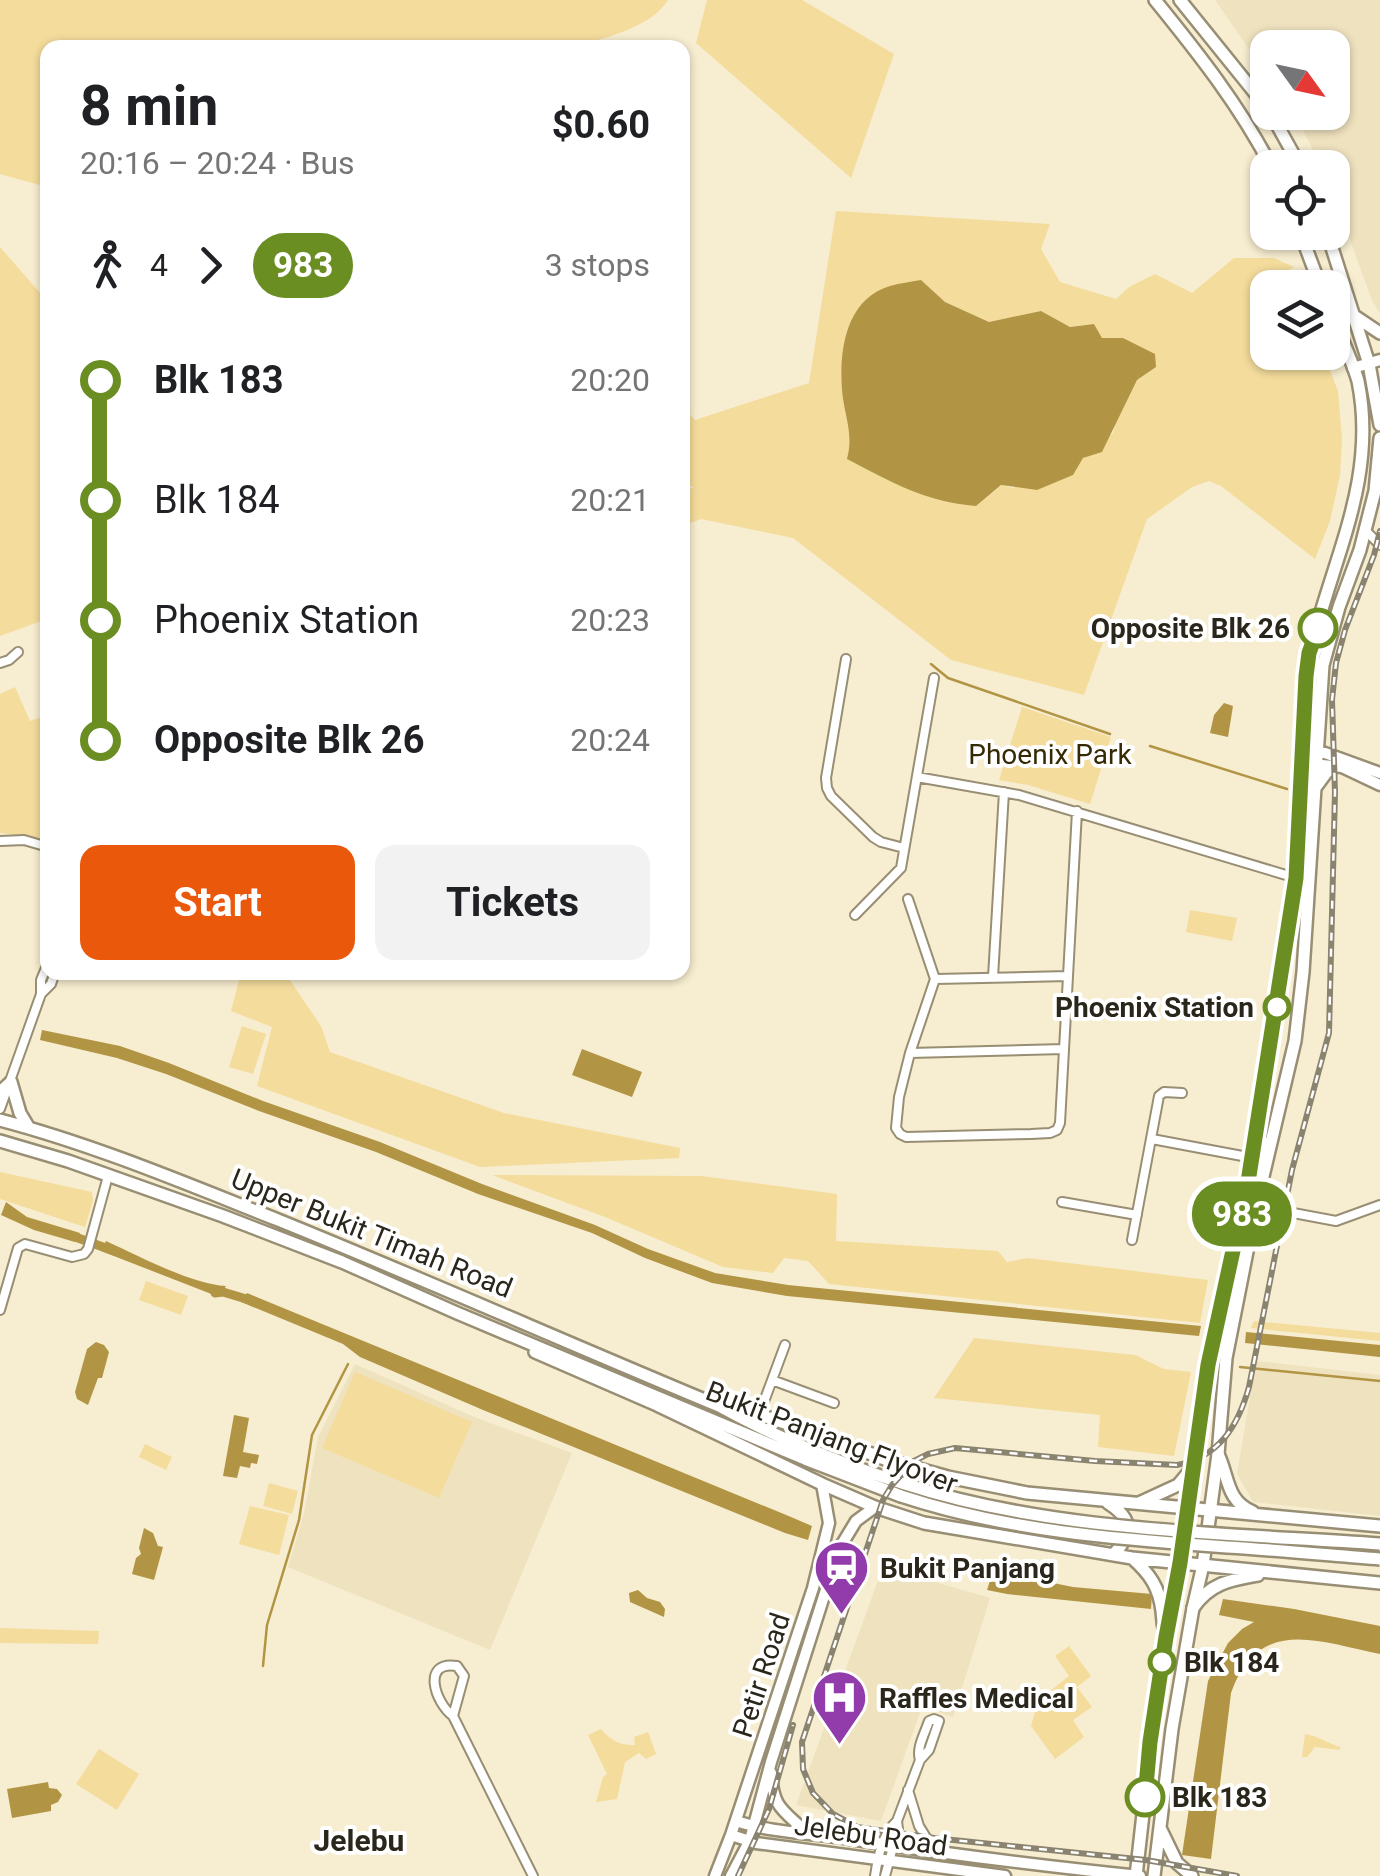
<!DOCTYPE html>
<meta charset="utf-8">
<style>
:root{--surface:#fff;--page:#f2f2f2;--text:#202124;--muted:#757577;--accent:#ea580c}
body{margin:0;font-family:Roboto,sans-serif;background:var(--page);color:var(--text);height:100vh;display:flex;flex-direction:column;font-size:38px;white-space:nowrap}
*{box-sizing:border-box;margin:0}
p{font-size:32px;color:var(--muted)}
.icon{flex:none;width:55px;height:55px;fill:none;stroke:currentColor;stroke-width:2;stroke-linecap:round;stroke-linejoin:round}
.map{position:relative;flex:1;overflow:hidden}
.panel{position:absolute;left:40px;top:40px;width:650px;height:940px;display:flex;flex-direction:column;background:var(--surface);border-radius:20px;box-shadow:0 2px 8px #0004}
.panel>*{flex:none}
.badge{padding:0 20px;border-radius:32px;font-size:35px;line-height:65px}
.needle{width:65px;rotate:123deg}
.controls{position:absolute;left:1250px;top:30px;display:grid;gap:20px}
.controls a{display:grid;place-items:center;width:100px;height:100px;border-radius:20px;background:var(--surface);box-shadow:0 2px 8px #0004;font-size:50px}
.map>.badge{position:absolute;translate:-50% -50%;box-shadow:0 0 0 5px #fff}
.legs{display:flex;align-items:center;gap:15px;height:110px;padding:0 40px;font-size:32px}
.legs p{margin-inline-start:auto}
.headline{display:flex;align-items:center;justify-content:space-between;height:170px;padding:0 40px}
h1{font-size:55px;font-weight:700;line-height:75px}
.primary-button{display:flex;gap:20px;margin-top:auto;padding:20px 40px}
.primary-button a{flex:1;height:115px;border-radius:20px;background:var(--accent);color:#fff;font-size:40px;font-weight:700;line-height:115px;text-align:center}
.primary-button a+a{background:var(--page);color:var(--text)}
ul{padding:0 40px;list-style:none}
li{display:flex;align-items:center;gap:35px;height:120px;font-size:38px}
li i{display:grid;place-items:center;width:15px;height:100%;margin:0 12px;background:currentColor}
li i::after{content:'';width:25px;height:25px;margin:-12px;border:8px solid;border-radius:50%;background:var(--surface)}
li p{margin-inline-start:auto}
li:first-child i{background:linear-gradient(#0000 50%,currentColor 0)}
li:last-child i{background:linear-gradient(currentColor 50%,#0000 0)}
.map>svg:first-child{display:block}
</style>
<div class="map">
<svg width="1380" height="1876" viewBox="0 0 1380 1876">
<rect width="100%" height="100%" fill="#f7edd0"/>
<path fill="#efe2bf" d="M1215,0H1380V314L1372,300L1333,194L1332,168L1322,167L1294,113L1332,112V48H1268L1267,75Z
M1256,1361L1380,1375V1516L1253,1502L1237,1474Z
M355,1364L474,1417L572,1453L490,1650L288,1567L304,1513L318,1437Z
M883,1567L990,1598L953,1717L922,1707L881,1821L796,1805Z"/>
<path fill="#f4dc9c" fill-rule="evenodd" d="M0,0H668C651,28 600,40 569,47L48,48L47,187L0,174Z
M707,0H802L894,54L851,178L696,43Z
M836,211L1050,224L1041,249L1060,282L1116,299L1129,287L1155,274L1192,293L1234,258H1274L1294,267L1283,273L1288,287L1268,288V352L1323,353L1338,391L1342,439L1340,475L1330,521L1315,559L1221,486L1209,481L1192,487L1147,519L1084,695L951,660L793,538L701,519L683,526V489L694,488L683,481V407L695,420L809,383ZM921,280L945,302L989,322L1041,311L1070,327L1094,324L1102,338H1123L1156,367L1137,380L1118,415L1113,433L1083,458L1013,488L1002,485L976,506L848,459L851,443Z
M0,247L41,294L48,286L47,619L0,636Z
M15,687L30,721L47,715V839L0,833V694Z
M1022,707L1111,737L1090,804L1028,785L999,780Z
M1190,910L1237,918L1232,941L1186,932Z
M241,973H285L321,1026L330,1052L504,1113L680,1148L679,1158L480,1167L257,1086L272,1027L231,1011Z
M242,1026L266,1034L253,1074L229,1067Z
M0,1172L92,1192L93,1201L85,1227L0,1199Z
M492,1175L701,1176L837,1194L836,1241L998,1251L1007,1262L1028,1258L1208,1280L1200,1323L829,1284L808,1261L784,1258L773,1273L723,1267L605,1217Z
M146,1281L188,1296L181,1315L139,1300Z
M1254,1321L1380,1333V1341L1251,1328Z
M974,1338L1135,1355L1164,1369L1191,1372L1174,1456L1098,1447L1100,1415L934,1398Z
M355,1372L472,1422L439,1498L322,1448Z
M145,1444L172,1457L166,1470L139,1457Z
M269,1483L298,1491L292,1514L263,1506Z
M250,1506L289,1515L279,1555L239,1544Z
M0,1628L99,1631L98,1644L0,1643Z
M1069,1646L1091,1676L1077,1687L1092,1707L1073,1720L1084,1737L1055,1759L1031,1726L1038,1701L1069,1676L1055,1656Z
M601,1729C610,1740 621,1746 635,1745L634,1737L648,1732L656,1754L646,1759L639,1753L625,1762L617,1799L596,1802L603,1777L607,1774L588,1735Z
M1305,1734C1318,1736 1327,1743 1340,1747V1750L1315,1747L1307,1757H1302Z
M99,1749L139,1774L117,1810L76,1784Z"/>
<path fill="#b19544" d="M921,280L945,302L989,322L1041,311L1070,327L1094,324L1102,338H1123L1155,354L1156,367L1137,380L1102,452L1083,458L1073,475L1037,490L1001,485L976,506C926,502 891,482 847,459C854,433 844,415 842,390C839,350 846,299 890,286C900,283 911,282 921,280Z
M1224,703L1233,706L1228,737L1210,733L1214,715Z
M42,1030L120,1046L169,1063L263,1101L380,1142L482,1184L595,1225L648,1249L715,1273L788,1285L1201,1326L1199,1336L787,1296L712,1283L645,1258L592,1233L478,1194L376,1152L259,1111L166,1074L117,1058L40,1040Z
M582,1049L642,1072L632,1097L572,1075Z
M6,1202L27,1217L80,1233L75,1242L34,1230L1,1215Z
M106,1241C139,1256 191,1284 226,1286L219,1297L101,1251Z
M247,1293L791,1517L812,1526L808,1540L785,1533L483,1410L360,1357L343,1344L241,1302Z
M1246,1332L1380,1345V1357L1245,1343Z
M96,1342L104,1345L109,1352L102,1378H98L88,1405L77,1399L75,1392L87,1349Z
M234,1415L249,1418L243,1452L259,1455L257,1464L251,1463L250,1468L240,1466L237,1478L223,1476Z
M144,1528L153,1533L158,1546L163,1547L154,1580L132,1574L136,1558L141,1554L139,1548Z
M993,1571L1073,1587L1152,1594L1151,1609L1007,1594L987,1590Z
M638,1590L647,1598L660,1602L665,1609L664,1617L630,1602L629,1593Z
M1223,1599L1294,1609L1380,1626V1654C1318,1642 1259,1615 1231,1693L1211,1859L1182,1855L1208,1681L1228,1643L1242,1629L1254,1622L1219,1615Z
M48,1782L49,1788L57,1789L62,1795L58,1802L51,1805V1811L12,1818L7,1789Z"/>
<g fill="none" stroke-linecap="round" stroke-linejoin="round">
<path stroke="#b19544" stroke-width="2.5" d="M931,664L948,678L1110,734
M1150,746L1287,789
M1240,1367L1380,1381
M263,1666L267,1625L299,1520L312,1435L348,1364"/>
<path stroke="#b19544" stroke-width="9" d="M67,1234L114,1251
M215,1293L223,1292L253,1301"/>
<defs>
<path id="minor" d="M1365,530L1380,545
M846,659L826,778L827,788L831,796L873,837L881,842L904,848
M0,663L9,660L18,652
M917,777L1019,795L1296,878
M0,841L24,840L48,847
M908,899L935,979L910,1053L899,1097L896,1128L900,1134L906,1137L1031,1134L1050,1133L1057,1130L1060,1123L1077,811
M855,915L901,868L934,678
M993,977L1004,792
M935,979L1068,976
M41,994V980L48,963
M910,1053L1064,1049
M0,1109L41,994L51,984L55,972
M1152,1139L1253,1158L1261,1154L1267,1142
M1062,1202L1137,1215
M1256,1206L1336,1221L1380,1205
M1132,1240L1159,1096L1164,1092L1182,1093
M0,1310L18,1248L25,1244L72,1257L84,1254L88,1249L108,1176
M772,1380L834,1403
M759,1415L785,1345
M453,1716L464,1676L457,1666C421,1660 435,1703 453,1716L533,1876
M920,1760L929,1750L939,1721
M908,1790L919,1826L935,1852
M875,1876C878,1856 882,1835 897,1821
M885,1876L898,1829L897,1821L920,1760C916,1748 925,1733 929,1721L934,1719L939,1721"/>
<path id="secondary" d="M1353,368L1380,360
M1302,751L1325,753L1380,773
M1302,763L1342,767L1380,785
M771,1773C773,1808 782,1809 806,1832
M736,1821C772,1833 812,1833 850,1839C946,1854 1043,1866 1140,1876
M731,1835L756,1843L1005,1876
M715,1876L731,1835L813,1588L829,1523L822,1484
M731,1876L750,1840L771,1762L839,1549L856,1521L875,1507"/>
<path id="primary" d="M1155,0C1198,53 1240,106 1272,168
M1180,0L1268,109
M1270,112L1301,168
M1300,232L1321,288
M1327,232L1369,364L1380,425
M1353,315L1380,333
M1315,788L1326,773L1335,766
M1161,1830L1177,1863L1192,1876
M1136,1876L1151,1743L1166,1637L1180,1563L1208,1365L1253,1158L1296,878L1306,676C1322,575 1380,489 1358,381C1352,360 1341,337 1332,316
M1154,1876L1172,1729L1193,1608L1203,1565L1218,1454L1226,1358L1256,1206L1295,1041L1303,972L1323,665L1339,607L1360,550L1375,491L1380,438"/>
<path id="trunk" d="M0,1092L11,1082L20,1113L29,1128
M0,1120C95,1145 187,1184 278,1220C426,1280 572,1345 719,1406C777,1438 842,1464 905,1484
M0,1141L68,1161L223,1216L342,1262L457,1313L805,1459L901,1496
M535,1352L657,1405L822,1484L875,1507L924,1523L1132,1558L1380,1583
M729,1407L744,1410L819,1434L890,1461L948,1477L1027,1493L1380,1526
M1218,1454C1229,1477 1226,1501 1253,1512
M1108,1503C1134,1519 1132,1535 1113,1555
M1139,1503L1178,1485L1193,1467
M1132,1558C1150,1574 1159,1587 1162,1611C1163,1621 1163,1628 1166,1637
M1193,1608C1210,1583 1230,1580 1258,1575"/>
</defs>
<use href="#minor" stroke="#988e74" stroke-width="12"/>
<use href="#secondary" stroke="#988e74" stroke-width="15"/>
<use href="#primary" stroke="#988e74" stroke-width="16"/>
<use href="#trunk" stroke="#988e74" stroke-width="16"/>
<use href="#minor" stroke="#fff" stroke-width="8"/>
<use href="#secondary" stroke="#fff" stroke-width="10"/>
<use href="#primary" stroke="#fff" stroke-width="11"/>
<use href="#trunk" stroke="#fff" stroke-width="11"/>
<defs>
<path id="rail" d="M738,1876L769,1809L793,1725
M1237,1876L1146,1860L934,1838L857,1827L833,1814L813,1793L803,1769L802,1742L883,1500L892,1485L914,1461L928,1454L955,1448L1095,1461L1177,1465C1219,1457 1238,1426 1249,1387L1292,1170L1329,1033L1335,792L1332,700L1336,663L1345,630L1374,555L1380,531"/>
</defs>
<use href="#rail" stroke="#89836f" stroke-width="6"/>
<use href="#rail" stroke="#fff" stroke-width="2.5" stroke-dasharray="8" stroke-linecap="butt"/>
<defs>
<path id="trunk-bridge" d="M905,1484C1052,1532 1226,1533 1380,1544
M901,1496C1007,1531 1116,1539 1227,1547C1278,1550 1329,1555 1380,1559"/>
</defs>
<use href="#trunk-bridge" stroke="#988e74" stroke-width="16" stroke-linecap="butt"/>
<use href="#trunk-bridge" stroke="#fff" stroke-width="11"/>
</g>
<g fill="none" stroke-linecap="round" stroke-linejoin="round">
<defs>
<path id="line-1" d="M1145,1797L1150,1742L1166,1637L1180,1563L1208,1365L1248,1182L1296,878L1306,676L1309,653L1318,628"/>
</defs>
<use href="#line-1" stroke="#fff" stroke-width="22"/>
<use href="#line-1" stroke="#6b8e23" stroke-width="15"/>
</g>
<defs>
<symbol id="station-pin" viewBox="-11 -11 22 30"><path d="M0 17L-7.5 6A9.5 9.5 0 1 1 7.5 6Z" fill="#913caa" stroke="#fff"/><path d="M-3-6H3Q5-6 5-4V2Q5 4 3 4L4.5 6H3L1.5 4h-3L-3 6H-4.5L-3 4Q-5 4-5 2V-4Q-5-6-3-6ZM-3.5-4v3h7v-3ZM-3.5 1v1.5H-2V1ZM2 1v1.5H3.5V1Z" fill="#fff"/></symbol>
<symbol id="hospital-pin" viewBox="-11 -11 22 30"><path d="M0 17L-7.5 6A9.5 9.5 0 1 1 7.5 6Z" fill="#913caa" stroke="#fff"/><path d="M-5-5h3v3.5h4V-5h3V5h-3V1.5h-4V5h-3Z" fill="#fff"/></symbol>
</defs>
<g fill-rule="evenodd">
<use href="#station-pin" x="810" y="1536" width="63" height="86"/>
<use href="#hospital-pin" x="808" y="1666" width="63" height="86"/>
</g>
<g fill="#fff" stroke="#6b8e23" stroke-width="5">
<circle cx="1318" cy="628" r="18"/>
<circle cx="1277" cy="1007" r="12"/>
<circle cx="1162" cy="1662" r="12"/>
<circle cx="1145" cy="1797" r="18"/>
</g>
<g text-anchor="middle" stroke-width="8" stroke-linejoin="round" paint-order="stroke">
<g font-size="28" font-weight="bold" fill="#2a261b" stroke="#fff" text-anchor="end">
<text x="1290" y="638">Opposite Blk 26</text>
<text x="1254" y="1017">Phoenix Station</text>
<text x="1184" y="1672" text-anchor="start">Blk 184</text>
<text x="1172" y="1807" text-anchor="start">Blk 183</text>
</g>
<g font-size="28" fill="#362a05" stroke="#fff">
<text x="1050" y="764">Phoenix Park</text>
</g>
<g font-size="28" fill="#2a261b" stroke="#fff">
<text transform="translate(372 1233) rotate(22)" y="10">Upper Bukit Timah Road</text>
<text transform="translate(832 1437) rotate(21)" y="10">Bukit Panjang Flyover</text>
<text transform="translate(761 1675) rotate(-72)" y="10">Petir Road</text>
<text transform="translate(871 1835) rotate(8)" y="10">Jelebu Road</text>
</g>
<g font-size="28" font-weight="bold" fill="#2a261b" stroke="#fff" text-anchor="start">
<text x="880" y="1578">Bukit Panjang</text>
<text x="879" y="1708">Raffles Medical</text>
</g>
<g font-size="30" font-weight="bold" fill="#2a261b" stroke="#fff">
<text x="359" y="1851">Jelebu</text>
</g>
</g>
</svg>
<div class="controls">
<a><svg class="needle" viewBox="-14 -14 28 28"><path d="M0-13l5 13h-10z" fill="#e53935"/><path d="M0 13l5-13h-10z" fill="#757577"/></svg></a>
<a><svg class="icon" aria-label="locate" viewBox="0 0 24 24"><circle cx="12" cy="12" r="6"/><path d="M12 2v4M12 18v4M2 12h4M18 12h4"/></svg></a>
<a><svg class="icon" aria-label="layers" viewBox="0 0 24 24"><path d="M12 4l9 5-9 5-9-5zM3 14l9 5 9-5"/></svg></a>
</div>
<b class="badge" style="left:1242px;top:1214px;background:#6b8e23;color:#fff">983</b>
<section class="panel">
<div class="headline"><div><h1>8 min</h1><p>20:16 – 20:24 · Bus</p></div><b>$0.60</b></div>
<div class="legs"><svg class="icon" aria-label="walk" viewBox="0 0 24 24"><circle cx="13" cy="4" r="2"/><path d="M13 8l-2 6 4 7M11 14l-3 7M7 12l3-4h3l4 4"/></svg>4<svg class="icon" aria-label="forward" viewBox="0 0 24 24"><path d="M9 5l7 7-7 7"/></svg><b class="badge" style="background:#6b8e23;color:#fff">983</b><p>3 stops</p></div>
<ul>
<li><i style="color:#6b8e23"></i><b>Blk 183</b><p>20:20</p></li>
<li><i style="color:#6b8e23"></i><span>Blk 184</span><p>20:21</p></li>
<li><i style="color:#6b8e23"></i><span>Phoenix Station</span><p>20:23</p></li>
<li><i style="color:#6b8e23"></i><b>Opposite Blk 26</b><p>20:24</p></li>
</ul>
<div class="primary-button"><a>Start</a><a>Tickets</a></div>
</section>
</div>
